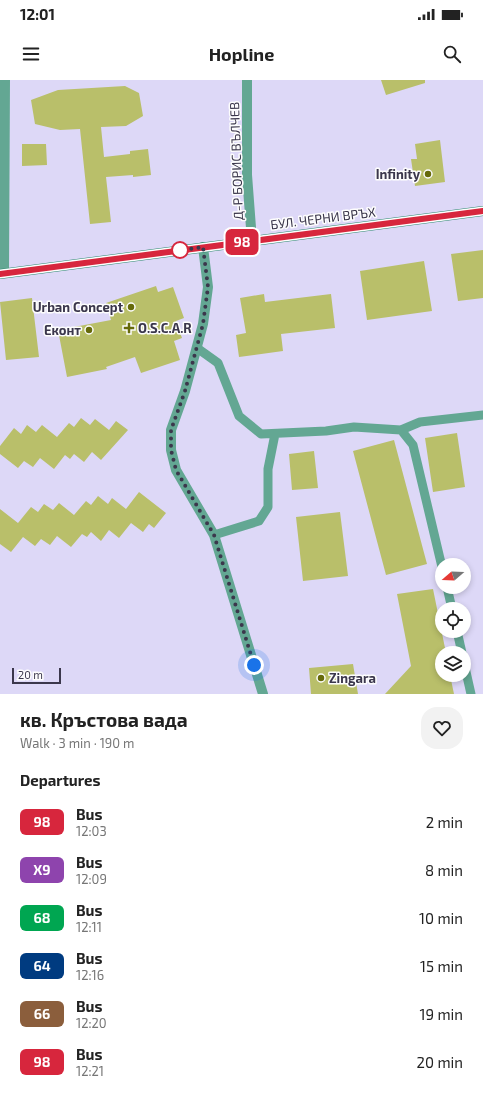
<!DOCTYPE html>
<meta charset="utf-8">
<style>
:root{--surface:#fff;--page:#f2f2f2;--text:#222;--muted:#767676}
body{margin:0;font-family:"Exo 2",sans-serif;background:var(--page);color:var(--text);height:100vh;display:flex;flex-direction:column;font-size:15px;white-space:nowrap}
*{box-sizing:border-box;margin:0}
p{font-size:13px;color:var(--muted)}
.icon{flex:none;width:22px;height:22px;fill:none;stroke:currentColor;stroke-width:2;stroke-linecap:round;stroke-linejoin:round}
.map{position:relative;height:614px;overflow:hidden}
.panel{display:flex;flex-direction:column;background:var(--surface);flex:1}
.panel>*{flex:none}
.badge{padding:0 8px;border-radius:6px;font-size:14px;line-height:26px}
.needle{width:26px;rotate:251deg}
.buttons{position:absolute;left:435px;top:478px;display:grid;gap:8px}
.buttons a{display:grid;place-items:center;width:36px;height:36px;border-radius:50%;background:var(--surface);box-shadow:0 2px 6px #0003;font-size:20px}
.scale{position:absolute;left:12px;bottom:10px;width:49px;box-sizing:border-box;padding-left:4px;border:2px solid #3b374c;border-top:0;font-size:11px;line-height:14px;white-space:nowrap;color:#3b374c;-webkit-text-stroke:3px #fdfdfd;paint-order:stroke}
.you{position:absolute;width:20px;height:20px;margin:-10px;border:3px solid #fff;border-radius:50%;background:#1a73e8;box-shadow:0 0 0 6px #1a73e833}
.map>.badge{position:absolute;translate:-50% -50%;box-shadow:0 0 0 2px #fff}
h2{padding:0 20px;font-size:15px;line-height:36px}
.round{display:grid;place-items:center;flex:none;width:42px;height:42px;border-radius:16px;background:var(--page)}
.head{display:flex;align-items:center;justify-content:space-between;height:68px;padding:0 20px}
h1{font-size:19px;font-weight:700;line-height:30px}
ul{padding:0;list-style:none}
li{display:flex;align-items:center;gap:12px;height:48px;padding:0 20px}
li div{flex:1}
li b{display:block;font-size:15px}
li em{font-style:normal}
li .badge{min-width:44px;font-weight:700;text-align:center}
.status{display:flex;justify-content:space-between;align-items:center;height:28px;padding:0 20px;background:var(--surface);direction:ltr}
.status svg{height:11px;fill:currentColor}
header{display:flex;justify-content:space-between;align-items:center;height:52px;padding:0 20px;background:var(--surface);font-size:18px;font-weight:700}
.map>svg:first-child{display:block}
</style>
<div class="status"><b>12:01</b><svg viewBox="0 0 49 12"><path d="M0 12V9h3v3zM5 12V6h3v6zM10 12V3h3v9zM15 12V0h3v12zM26 1h20v11H26zM47 4h2v5h-2z"/></svg></div>
<header><svg class="icon" aria-label="menu" viewBox="0 0 24 24"><path d="M4 6h16M4 12h16M4 18h16"/></svg>Hopline<svg class="icon" aria-label="search" viewBox="0 0 24 24"><circle cx="10" cy="10" r="6"/><path d="M15 15l6 6"/></svg></header>
<div class="map">
<svg width="483" height="614" viewBox="0 0 483 614">
<rect width="100%" height="100%" fill="#ddd8f7"/>
<path fill="#b9bf6a" d="M381,0H425V3L386,15Z
M125,6L139,13L143,36L126,46L101,47L104,77L130,74V71L148,69L151,95L133,97V95L106,97L111,142L90,144L80,49L60,50L35,44L31,20L58,10Z
M440,60L445,102L415,106L411,79H417L415,64Z
M22,64H46L47,85L22,86Z
M483,170V218L458,221L451,174Z
M424,181L432,231L367,240L360,191Z
M156,206L158,212L173,207L184,238L176,241L182,258L174,261L180,280L141,293L135,277L106,287L107,289L67,297L58,250L111,240L106,223Z
M264,214L265,222L331,214L335,248L281,254L283,271L239,277L236,255L246,253L240,218Z
M32,218L39,277L6,280L0,222Z
M81,338L90,345L95,339L109,350L116,341L128,350L101,380L92,372L84,382L74,374L70,379L65,375L54,389L40,378L33,387L24,381L18,388L0,374V366L14,348L21,354L27,345L36,352L42,345L57,357L69,343L74,347Z
M457,353L465,407L433,412L425,358Z
M394,360L427,484L386,495L353,371Z
M314,371L318,408L292,410L289,374Z
M139,412L166,433L154,448L149,444L143,452L131,443L119,458L109,450L101,461L91,452L87,457L82,454L71,467L57,456L50,465L41,459L35,466L23,457L11,472L0,464V429L18,443L31,427L38,432L44,424L53,430L59,423L74,435L86,421L91,425L98,416L108,424L112,418L126,429Z
M340,432L348,496L303,501L296,437Z
M433,509L446,573H442V595H450L454,614H385L411,586L397,514Z
M353,584L358,614H311L309,588Z"/>
<g fill="none" stroke-linecap="round" stroke-linejoin="round">
<path stroke="#63a793" stroke-width="9" d="M197,268L218,283L239,336L261,354L326,351L354,347L401,350L413,365L442,487
M401,350L420,342L483,335
M214,455L259,441L268,427V389L275,354
M447,507L452,529
M457,551L462,573
M464,583L471,614"/>
<path stroke="#63a793" stroke-width="10" d="M247,0V95L252,161
M203,167L208,207L203,244L185,311L171,350V370L176,390L214,455L263,614
M4,193L5,0"/>
<path stroke="#2e8871" stroke-width="10" d="M0,194L483,131"/>
</g>
<g fill="none" stroke-linecap="round" stroke-linejoin="round">
<defs>
<path id="line" d="M0,194L483,131"/>
</defs>
<use href="#line" stroke="#fff" stroke-width="9"/>
<use href="#line" stroke="#d7263d" stroke-width="6"/>
<path stroke="#3b374c" stroke-width="4" stroke-dasharray="0 7.2" d="M180,170L175,171L203,167L208,207L203,244L185,311L171,350V370L176,390L214,455L254,585"/>
</g>
<g fill="#666a0a" stroke="#fdfdfd" stroke-width="1.5">
<circle cx="428" cy="94" r="4"/>
<circle cx="131" cy="227" r="4"/>
<path d="M127 242h4v4h4v4h-4v4h-4v-4h-4v-4h4z"/>
<circle cx="89" cy="250" r="4"/>
<circle cx="321" cy="598" r="4"/>
</g>
<circle fill="#fff" stroke="#d7263d" stroke-width="2" cx="180" cy="170" r="8"/>
<g text-anchor="middle" stroke-width="3" stroke-linejoin="round" paint-order="stroke">
<g font-size="13" fill="#3b374c" stroke="#fdfdfd">
<text transform="translate(236 81) rotate(-92)" y="5">Д-Р БОРИС ВЪЛЧЕВ</text>
<text transform="translate(323 138) rotate(-7)" y="5">БУЛ. ЧЕРНИ ВРЪХ</text>
</g>
<g font-size="13" font-weight="bold" fill="#3b374c" stroke="#fdfdfd" text-anchor="end">
<text x="420" y="99">Infinity</text>
<text x="123" y="232">Urban Concept</text>
<text x="138" y="253" text-anchor="start">O.S.C.A.R</text>
<text x="81" y="255">Еконт</text>
<text x="329" y="603" text-anchor="start">Zingara</text>
</g>
</g>
</svg>
<div class="buttons">
<a><svg class="needle" viewBox="-14 -14 28 28"><path d="M0-13l5 13h-10z" fill="#e53935"/><path d="M0 13l5-13h-10z" fill="#767676"/></svg></a>
<a><svg class="icon" aria-label="locate" viewBox="0 0 24 24"><circle cx="12" cy="12" r="6"/><path d="M12 2v4M12 18v4M2 12h4M18 12h4"/></svg></a>
<a><svg class="icon" aria-label="layers" viewBox="0 0 24 24"><path d="M12 4l9 5-9 5-9-5zM3 14l9 5 9-5"/></svg></a>
</div>
<div class="scale">20 m</div>
<div class="you" style="left:254px;top:585px"></div>
<b class="badge" style="left:242px;top:162px;background:#d7263d;color:#fff">98</b>
</div>
<section class="panel">
<div class="head"><div><h1>кв. Кръстова вада</h1><p>Walk · 3 min · 190 m</p></div><a class="round"><svg class="icon" aria-label="heart" viewBox="0 0 24 24"><path d="M12 20l-8-8c-3-5 5-10 8-4 3-6 11-1 8 4z"/></svg></a></div>
<h2>Departures</h2>
<ul>
<li><span class="badge" style="background:#d7263d;color:#fff">98</span><div><b>Bus</b><p>12:03</p></div><em>2 min</em></li>
<li><span class="badge" style="background:#8e44ad;color:#fff">Х9</span><div><b>Bus</b><p>12:09</p></div><em>8 min</em></li>
<li><span class="badge" style="background:#00a651;color:#fff">68</span><div><b>Bus</b><p>12:11</p></div><em>10 min</em></li>
<li><span class="badge" style="background:#003b80;color:#fff">64</span><div><b>Bus</b><p>12:16</p></div><em>15 min</em></li>
<li><span class="badge" style="background:#8b5e3c;color:#fff">66</span><div><b>Bus</b><p>12:20</p></div><em>19 min</em></li>
<li><span class="badge" style="background:#d7263d;color:#fff">98</span><div><b>Bus</b><p>12:21</p></div><em>20 min</em></li>
</ul>
</section>
